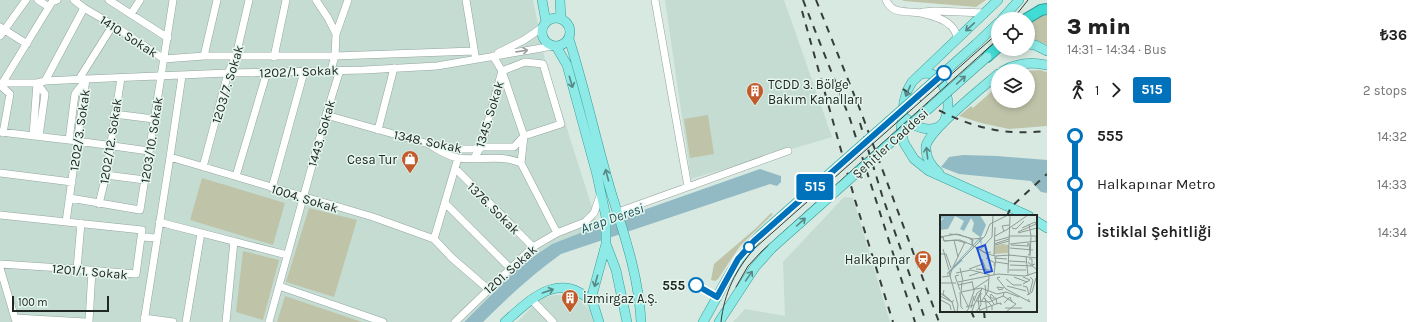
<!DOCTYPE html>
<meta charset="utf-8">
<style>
:root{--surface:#fff;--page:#f2f2f2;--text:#222;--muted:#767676}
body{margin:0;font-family:Karla,sans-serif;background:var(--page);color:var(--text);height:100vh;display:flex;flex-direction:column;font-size:15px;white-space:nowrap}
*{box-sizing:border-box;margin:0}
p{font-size:13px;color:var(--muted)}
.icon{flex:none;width:22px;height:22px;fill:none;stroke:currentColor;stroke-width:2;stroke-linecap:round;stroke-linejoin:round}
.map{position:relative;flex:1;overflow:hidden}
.side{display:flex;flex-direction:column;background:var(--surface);width:380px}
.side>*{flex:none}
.badge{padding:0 8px;border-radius:3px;font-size:14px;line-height:26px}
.controls{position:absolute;left:991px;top:12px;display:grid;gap:8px}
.controls a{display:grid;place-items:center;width:44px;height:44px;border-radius:50%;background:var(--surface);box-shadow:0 2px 6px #0003;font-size:20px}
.scale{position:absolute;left:12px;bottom:10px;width:97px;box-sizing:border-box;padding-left:4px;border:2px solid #212724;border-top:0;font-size:11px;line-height:14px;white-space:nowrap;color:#212724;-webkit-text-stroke:3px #e5f6ee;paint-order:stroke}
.map>.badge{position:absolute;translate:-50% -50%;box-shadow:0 0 0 2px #fff}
.legs{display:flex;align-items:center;gap:6px;height:44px;padding:0 20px;font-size:13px}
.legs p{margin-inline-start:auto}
.head{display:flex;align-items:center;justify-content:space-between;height:68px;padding:0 20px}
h1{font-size:22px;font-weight:800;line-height:30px}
ul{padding:0 20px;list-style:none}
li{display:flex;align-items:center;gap:14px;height:48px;font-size:15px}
li i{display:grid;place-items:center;width:6px;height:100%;margin:0 5px;background:currentColor}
li i::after{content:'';width:10px;height:10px;margin:-5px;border:3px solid;border-radius:50%;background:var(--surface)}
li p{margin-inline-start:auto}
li:first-child i{background:linear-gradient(#0000 50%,currentColor 0)}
li:last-child i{background:linear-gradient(currentColor 50%,#0000 0)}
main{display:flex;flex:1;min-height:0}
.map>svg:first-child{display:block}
</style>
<main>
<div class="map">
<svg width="1047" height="322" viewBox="0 0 1047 322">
<rect width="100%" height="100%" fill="#d8e9e1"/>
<path fill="#c4dcd2" d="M0,0H533L545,60L598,226L552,244L520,266L463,322H0Z
M665,0H784L832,137L691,179Z
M844,197L853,198L890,322H733L745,309L785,316L783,262Z
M556,295H569L581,301L590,310L593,322H517L541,298Z"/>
<path fill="#bfc4a9" d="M902,0H986L976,7L904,1Z
M1047,12V45L1036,40L1028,39V22Z
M1040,70L1047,72V126L1009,129L981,123L959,116L971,106L973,108L998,86V101H1028V71H1025Z
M708,115L714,154L690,158L684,119Z
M202,178L285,203L273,245L190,220Z
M309,208L357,220L334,297L286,282Z
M771,213L773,214L740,246L718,279L715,281L711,280L714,264L755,229Z
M243,251L279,260L263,320L236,312Z
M285,296L362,322H277Z"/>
<path fill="#92bac4" d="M963,155L997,156L1047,160V193L1041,192L1031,181L959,174L941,167L949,157Z
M760,169L781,176V182L777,186L770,184L561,254C533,274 507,298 483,322H464L520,266L552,244L598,226Z"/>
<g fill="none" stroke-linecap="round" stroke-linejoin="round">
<defs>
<path id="minor" d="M38,0L49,7
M74,0L84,8L113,25L164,59L204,56H335L474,51
M109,0L168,38
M316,0L328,18L336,34
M466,0L475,55
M655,0L688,187
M886,0C893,16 908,10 921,13C930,15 943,18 950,25C954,28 956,33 958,38
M923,12L935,11L985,13
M131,14L140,0
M0,27L27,44
M0,36L26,0
M498,53L524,40L543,27
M204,56L217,0
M493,56L502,71L524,136L521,163
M274,57L286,0
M331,70L335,56L336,34L348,0
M182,76L170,157L373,217L434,239
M79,79L113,25
M45,81L84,8
M3,82L52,2L57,0
M0,83H37L45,81L86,79L228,73L364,70L437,66L536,49L552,46
M0,85L10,94L3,133
M114,114L154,119
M326,115L429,144L457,149H474L481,147H514L524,136
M378,130L394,68
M0,132L77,141L149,151
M33,136L37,83L45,94L39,136
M69,140L75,94L85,81
M432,146C441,152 448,156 458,158C480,161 501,154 521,163L557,233
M458,158L434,239L452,258L488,289
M474,158L481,147L502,71L525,62L543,64L561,124L524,136
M203,167L228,73L236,56L249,0
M455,168L533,247
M0,173L72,182
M106,175L145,180
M236,176L267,72
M272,188L304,72
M70,198L140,210L173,0
M445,203L510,268
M99,204L106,175L121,78
M618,212L788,151
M0,215L142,230L136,274L77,269L0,264
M66,222L86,79
M159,222L287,255
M141,237L157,238
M0,268L16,322
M77,269L81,223
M279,286L383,322
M531,299L553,322
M15,318L86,322
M144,318L173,322
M89,322L92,270
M144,322L170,157
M186,322L201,233
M226,322L234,241
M269,322L326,115L340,70
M455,322L533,247L557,233L585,222L594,213L601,193"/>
<path id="major" d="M542,0L546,22
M560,0L561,19
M998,0L912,82L907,91L904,102L901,130L904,143L914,159L929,171L1029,216
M542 32a14 14 0 1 1 28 0a14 14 0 1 1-28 0Z
M1002,19L1019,0
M569,39C585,89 596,141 611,192C624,234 639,277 641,322
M976,44L998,23
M1028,44L1035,45L1047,51
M556,46L567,65L597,175L606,217V244L616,270L627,322
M1003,71C1016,63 1032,62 1047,65
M919,75C938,66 948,91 948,106C948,112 946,117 944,122
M907,119C914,128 930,132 940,126
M939,173C931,166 925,158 926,146C929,130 984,86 998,74
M1036,221L1047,228
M505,322C531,299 560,269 593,303
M599,322L593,303V292L606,244
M703,322C722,290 733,261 760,235
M719,322L755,267L772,248"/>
<path id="highway" d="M1026,19L1041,10L1047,9
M987,57L998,47"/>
</defs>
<use href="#minor" stroke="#95a59e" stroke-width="8"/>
<use href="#major" stroke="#369d97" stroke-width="10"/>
<use href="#highway" stroke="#369d97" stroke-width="12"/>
<use href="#minor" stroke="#fff" stroke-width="7"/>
<use href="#major" stroke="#8deae6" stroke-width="9"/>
<use href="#highway" stroke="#41dcd5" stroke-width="10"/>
<path stroke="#353d39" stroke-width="1" d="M1013,19L1028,0
M736,287L748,266L762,251L995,42
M721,322C724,293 736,269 755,248L998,33"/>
<path stroke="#353d39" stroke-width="2" stroke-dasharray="7 7" stroke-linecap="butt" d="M803,0L850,119L915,322
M816,0L861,112L939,322
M802,11L855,200L893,322
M903,89C928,106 956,121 986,128C1005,133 1027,133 1047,131
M860,123L882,195L926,322
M1007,216L1011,207L1047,174
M971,311L976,322
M984,311L985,322"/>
<defs>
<path id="major-bridge" d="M760,235L976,44
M772,248L987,57"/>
</defs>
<use href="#major-bridge" stroke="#369d97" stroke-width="10" stroke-linecap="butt"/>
<use href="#major-bridge" stroke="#8deae6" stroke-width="9"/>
</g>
<defs><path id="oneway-shaft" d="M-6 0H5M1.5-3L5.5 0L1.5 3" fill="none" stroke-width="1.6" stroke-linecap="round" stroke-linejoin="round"/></defs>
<g stroke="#578885">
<use href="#oneway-shaft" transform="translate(970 27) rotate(137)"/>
<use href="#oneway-shaft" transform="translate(961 80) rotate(-42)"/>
<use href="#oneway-shaft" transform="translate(571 82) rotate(74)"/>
<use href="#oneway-shaft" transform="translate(908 91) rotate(113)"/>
<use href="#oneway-shaft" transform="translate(927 153) rotate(-97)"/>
<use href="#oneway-shaft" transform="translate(607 175) rotate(-105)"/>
<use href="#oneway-shaft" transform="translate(801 222) rotate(-42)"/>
<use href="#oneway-shaft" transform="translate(749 276) rotate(-55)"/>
<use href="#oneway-shaft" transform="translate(596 281) rotate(105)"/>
<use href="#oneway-shaft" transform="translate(548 291) rotate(-19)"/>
</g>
<use stroke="#9b9e9c" href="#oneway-shaft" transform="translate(522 51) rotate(-8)"/>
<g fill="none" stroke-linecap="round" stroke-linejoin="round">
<defs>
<path id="line-1" d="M696,285L717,297L738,259L754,241L944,73"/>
</defs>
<use href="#line-1" stroke="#fff" stroke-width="9"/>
<use href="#line-1" stroke="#0072bc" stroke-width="6"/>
</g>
<defs>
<symbol id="building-pin" viewBox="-11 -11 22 30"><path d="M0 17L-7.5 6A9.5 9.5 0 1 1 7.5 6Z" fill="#c15b2b" stroke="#e5f6ee"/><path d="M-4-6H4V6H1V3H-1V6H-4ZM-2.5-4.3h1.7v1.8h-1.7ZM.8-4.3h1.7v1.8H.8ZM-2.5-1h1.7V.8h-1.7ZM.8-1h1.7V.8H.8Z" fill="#fff"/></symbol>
<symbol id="shop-pin" viewBox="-11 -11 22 30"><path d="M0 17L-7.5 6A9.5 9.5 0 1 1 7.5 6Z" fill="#c15b2b" stroke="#e5f6ee"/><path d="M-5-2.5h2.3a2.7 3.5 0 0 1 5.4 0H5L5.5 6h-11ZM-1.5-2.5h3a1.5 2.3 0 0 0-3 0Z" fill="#fff"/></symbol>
<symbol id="station-pin" viewBox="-11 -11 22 30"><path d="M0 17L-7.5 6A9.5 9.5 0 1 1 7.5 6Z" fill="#c15b2b" stroke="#e5f6ee"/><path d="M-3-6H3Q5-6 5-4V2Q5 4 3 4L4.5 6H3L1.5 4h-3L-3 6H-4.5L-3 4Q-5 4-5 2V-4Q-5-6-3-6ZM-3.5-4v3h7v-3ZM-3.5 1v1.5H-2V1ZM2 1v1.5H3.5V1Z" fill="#fff"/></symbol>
</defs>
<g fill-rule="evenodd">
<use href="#building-pin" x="745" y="81" width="20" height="27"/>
<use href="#shop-pin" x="400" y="149" width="20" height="27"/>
<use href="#station-pin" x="913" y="249" width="20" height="27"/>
<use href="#building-pin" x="560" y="288" width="20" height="27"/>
</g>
<g fill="#fff" stroke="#0072bc" stroke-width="2">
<circle cx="944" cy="73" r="7"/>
<circle cx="749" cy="247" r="5"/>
<circle cx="696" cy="285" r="7"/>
</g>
<g text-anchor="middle" stroke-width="3" stroke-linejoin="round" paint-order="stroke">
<g font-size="13" fill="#212724" stroke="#e5f6ee">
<text transform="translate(129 36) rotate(33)" y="5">1410. Sokak</text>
<text transform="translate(299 71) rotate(-2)" y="5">1202/1. Sokak</text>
<text transform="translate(227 84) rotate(-73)" y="5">1203/7. Sokak</text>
<text transform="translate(489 114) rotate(-73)" y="5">1345. Sokak</text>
<text transform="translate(79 130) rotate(-82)" y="5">1202/3. Sokak</text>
<text transform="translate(321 133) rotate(-74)" y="5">1443. Sokak</text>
<text transform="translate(151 140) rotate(-81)" y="5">1203/10. Sokak</text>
<text transform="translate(110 141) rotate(-81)" y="5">1202/12. Sokak</text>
<text transform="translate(428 141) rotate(12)" y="5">1348. Sokak</text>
<text transform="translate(890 143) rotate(-42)" y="5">Şehitler Caddesi</text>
<text transform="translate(305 198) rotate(17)" y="5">1004. Sokak</text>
<text transform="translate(494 208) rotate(45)" y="5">1376. Sokak</text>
<text transform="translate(510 269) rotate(-42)" y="5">1201. Sokak</text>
<text transform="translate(90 271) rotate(5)" y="5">1201/1. Sokak</text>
</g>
<g font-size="13" fill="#212724" stroke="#e5f6ee" text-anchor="start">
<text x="768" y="89">TCDD 3. Bölge<tspan x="768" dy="15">Bakım Kanalları</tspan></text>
<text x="397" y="164" text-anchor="end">Cesa Tur</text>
<text x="910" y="264" text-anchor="end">Halkapınar</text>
<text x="583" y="303">İzmirgaz A.Ş.</text>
</g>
<g font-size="13" font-weight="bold" fill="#212724" stroke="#e5f6ee" text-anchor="end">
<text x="685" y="290">555</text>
</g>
<g font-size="14" font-style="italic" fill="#1c535f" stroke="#e5f6ee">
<text transform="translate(612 218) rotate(-19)" y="5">Arap Deresi</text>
</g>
</g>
<g transform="translate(940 215)">
<rect width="97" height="97" fill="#d8e9e1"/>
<path d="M63,29L69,30V38L54,39V31Z" fill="#bfc4a9"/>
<path d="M0,0H40L46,10L41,22L42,31L39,25L21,44L24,48L22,46L8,59V63L7,58L8,57L40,22L32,16L34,8L31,3L24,16L20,14L24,6L15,1L8,14L0,15V7L4,3L0,4Z" fill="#92bac4"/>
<path fill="none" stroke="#8f9b95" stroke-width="1" d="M89,9L91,21M72,13L76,14L84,6M82,13L95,7M68,14L88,0M64,16L62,11L69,10M78,17L96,9L95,7M78,18L97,13M9,19L21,20M19,20L33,24L43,23M55,21L68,14M69,21H97M0,22L17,19L32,24V30L46,38L51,37M3,22L4,26L20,25L32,30M96,22L97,35M0,23L3,22L4,26L16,25L26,28M30,24L33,25L32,30L45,38L55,41L70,40M14,25L18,42M55,26L69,22M54,29L69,24M70,29L97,26M55,30L69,26M71,30L88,31V28M70,33L93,35M3,34L9,55M40,35L52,22L53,0M0,39H6L11,53M54,40L55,12M69,40L97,43M88,40L90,39L89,28M86,41L88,61M90,41L91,22M46,43L55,48L54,51M54,43L67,44M42,44L47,58M89,44H92V50L95,49M69,46L87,47M56,47L69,49M88,47L97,55M70,50L93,51M13,52L25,27M20,53L23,66M29,54L43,49M36,54L49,55M69,55H86M16,58L31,55L50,60M68,58L70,0M19,60L15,61L20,75M54,60L56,41M29,61L41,57M2,62L10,61L12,54M60,62L57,63L66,74L90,87L88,84M74,62L87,67M83,62L90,65L83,69M66,64L73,70H82M18,67L58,59L85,61L97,57M22,67L21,77L29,93L26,97M0,68H16M18,70L32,67M45,70L46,79L50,83L51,79L54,82M67,71L86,76M83,71L87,72L89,80M34,74L49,64M63,74L59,75L57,72L64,73M4,75L3,79L12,87L14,85M20,77L21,92L23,94M21,77L41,73L57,79L66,77M66,77L79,82M90,77L93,65L90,62M0,78L10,85M87,80L92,77L96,63M0,81L12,87L15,97M63,81L76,89L66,97M44,83L52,91V95M45,83L47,96M1,85L10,90L11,95M34,86L37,78L41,75M36,86L49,87L63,81L64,78M41,87L48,76L49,61M64,88L70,82L72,87M54,89L50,83H56L57,89M34,90L40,78M29,91L34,76L32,66M26,92L34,90L32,96M31,93L34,81M65,93H82M40,95L56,89L61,88V90M17,97L18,90L9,57L45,21L50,9L68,0M36,97L41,90L40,78L42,79M40,97L38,85L42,73"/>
<path fill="#1d4ed8" fill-opacity="0.15" stroke="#1d4ed8" stroke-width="2" d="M45,30L52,56L45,58L37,33Z"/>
<rect width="97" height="97" fill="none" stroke="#212724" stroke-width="2"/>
</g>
</svg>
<div class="controls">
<a><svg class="icon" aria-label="locate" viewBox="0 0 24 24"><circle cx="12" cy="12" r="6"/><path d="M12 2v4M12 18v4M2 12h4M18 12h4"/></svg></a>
<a><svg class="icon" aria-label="layers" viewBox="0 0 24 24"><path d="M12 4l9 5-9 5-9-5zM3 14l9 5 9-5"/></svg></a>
</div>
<div class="scale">100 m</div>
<b class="badge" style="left:815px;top:187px;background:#0072bc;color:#fff">515</b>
</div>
<section class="side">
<div class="head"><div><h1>3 min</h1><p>14:31 – 14:34 · Bus</p></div><b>₺36</b></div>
<div class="legs"><svg class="icon" aria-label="walk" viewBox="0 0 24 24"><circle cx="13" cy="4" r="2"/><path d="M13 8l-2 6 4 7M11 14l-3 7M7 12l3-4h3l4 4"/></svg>1<svg class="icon" aria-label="forward" viewBox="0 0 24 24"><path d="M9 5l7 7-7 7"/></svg><b class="badge" style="background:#0072bc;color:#fff">515</b><p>2 stops</p></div>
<ul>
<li><i style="color:#0072bc"></i><b>555</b><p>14:32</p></li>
<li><i style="color:#0072bc"></i><span>Halkapınar Metro</span><p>14:33</p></li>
<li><i style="color:#0072bc"></i><b>İstiklal Şehitliği</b><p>14:34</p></li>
</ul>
</section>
</main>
